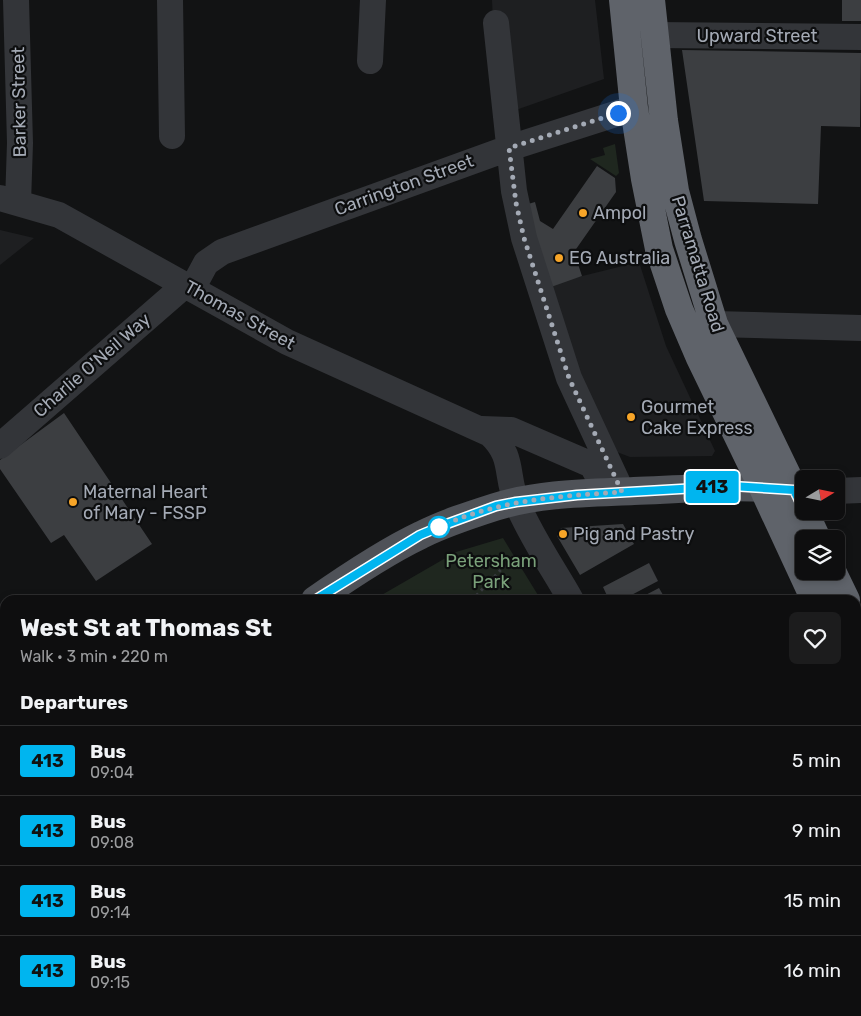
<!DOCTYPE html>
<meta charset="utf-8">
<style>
:root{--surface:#0e0e0f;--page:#1c1c1d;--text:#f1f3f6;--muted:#9b9c9e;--line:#2e2e2f}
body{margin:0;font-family:Rubik,sans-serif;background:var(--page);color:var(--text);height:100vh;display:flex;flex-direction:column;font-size:19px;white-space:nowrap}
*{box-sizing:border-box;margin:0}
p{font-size:16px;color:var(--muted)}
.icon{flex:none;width:28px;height:28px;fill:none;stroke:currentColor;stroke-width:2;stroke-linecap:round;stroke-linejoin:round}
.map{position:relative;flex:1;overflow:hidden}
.details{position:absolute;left:0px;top:595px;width:861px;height:421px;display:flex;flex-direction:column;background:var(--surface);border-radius:15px 15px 0 0;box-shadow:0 2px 8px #0003,0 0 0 1px var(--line)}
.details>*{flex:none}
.badge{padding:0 10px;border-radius:4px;font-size:18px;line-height:32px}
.needle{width:32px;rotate:80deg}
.fabs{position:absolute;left:795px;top:470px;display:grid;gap:10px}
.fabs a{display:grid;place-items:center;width:50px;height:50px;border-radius:8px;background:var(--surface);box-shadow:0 2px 8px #0003,0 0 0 1px var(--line);font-size:25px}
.you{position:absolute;width:25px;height:25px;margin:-12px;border:4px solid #fff;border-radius:50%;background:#1a73e8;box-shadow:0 0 0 8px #1a73e833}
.map>.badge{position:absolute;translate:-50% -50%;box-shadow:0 0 0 2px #fff}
h2{padding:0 20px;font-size:19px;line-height:45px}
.round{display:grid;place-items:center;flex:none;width:52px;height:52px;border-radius:8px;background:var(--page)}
.overview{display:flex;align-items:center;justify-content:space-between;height:85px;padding:0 20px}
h1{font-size:24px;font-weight:700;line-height:38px}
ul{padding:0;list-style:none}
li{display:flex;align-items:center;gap:15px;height:70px;padding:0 20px;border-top:1px solid var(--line)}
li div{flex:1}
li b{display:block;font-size:19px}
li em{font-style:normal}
li .badge{min-width:55px;font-weight:700;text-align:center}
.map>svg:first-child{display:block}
</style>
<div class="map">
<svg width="861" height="1016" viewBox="0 0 861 1016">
<rect width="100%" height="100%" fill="#121314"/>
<path fill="#1e1f21" d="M492,0H595L604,79L513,111L493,22Z
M0,230L34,238L0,265Z
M639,262L666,346L715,451L712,456L630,457L609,449L546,285Z"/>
<path fill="#1f271f" d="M615,144L619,173L616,176L590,159L605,155L603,148Z
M503,538L541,600H373L456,552Z
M93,1011H758L753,1016H97Z"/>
<path fill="#3c3e41" d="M842,0H861V21H842Z
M682,50L861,53L860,127L821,126L818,204L704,201Z
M597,166L615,178L616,192L574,252L582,276L551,287L529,214L528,204L535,202L540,221L553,229Z
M64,413L152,544L96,581L64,535L51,543L0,469V460Z
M623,524L634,544L580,575L557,536L561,528Z
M649,563L658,581L622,600H609L603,587Z
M659,588L666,600H636Z
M36,1011H63L67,1016H40Z"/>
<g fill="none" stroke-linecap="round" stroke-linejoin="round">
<path stroke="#393c40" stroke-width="3" stroke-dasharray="2.5 4" stroke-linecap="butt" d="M472,600L516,554
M0,886L5,884
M0,891L5,897
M111,1011L115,1016
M238,1011L241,1016
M148,1016L151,1011
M675,1016L677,1011
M779,1016L781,1011"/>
<path stroke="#333539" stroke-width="26" d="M16,0L20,143L18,203
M170,0L172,136
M496,23L514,191L524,238L569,378L622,492
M654,35L861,37
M370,61L373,0
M0,198L59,215L287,342L490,434C515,457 505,476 517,503C531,537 553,568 571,600
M192,289L206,263L222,252L509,148L634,108
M714,324L861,328
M482,429L511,430L592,465L607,493
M0,446L185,285
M836,491L861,490"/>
<path stroke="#4f5258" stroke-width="28" d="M315,600C348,577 385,552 421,535C445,523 470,515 495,507C539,493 588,493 634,491C684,489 734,485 785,489
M0,836L5,832"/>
<path stroke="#5f636a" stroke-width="28" d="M623,0L634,108L645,179L659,249L679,309L700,358L763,488L815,600
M651,0L664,121L675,191L688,240L714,324L804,510
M804,511L817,539
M832,571L846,600
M856,622L861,632
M856,685L861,695"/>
</g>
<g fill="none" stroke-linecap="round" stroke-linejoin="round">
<defs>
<path id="line" d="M315,600L420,535L444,525L496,506L516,502L577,495L732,486L794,490L804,511"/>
</defs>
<use href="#line" stroke="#fff" stroke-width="11"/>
<use href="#line" stroke="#00b5ef" stroke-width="8"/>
<path stroke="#a4aab5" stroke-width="5" stroke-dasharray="0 9" d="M439,527C497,500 559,496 622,492L569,378L524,238L516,203L509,148L618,113"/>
</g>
<g fill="#f7a528" stroke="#0d0e0f" stroke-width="2">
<circle cx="583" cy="213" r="5"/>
<circle cx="559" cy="258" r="5"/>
<circle cx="631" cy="417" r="5"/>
<circle cx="73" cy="502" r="5"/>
<circle cx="563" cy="534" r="5"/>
</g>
<circle fill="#fff" stroke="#00b5ef" stroke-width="2.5" cx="439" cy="527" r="10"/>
<g text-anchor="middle" stroke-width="4.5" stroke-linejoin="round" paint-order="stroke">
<g font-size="18" fill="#a4aab5" stroke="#0d0e0f">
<text x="757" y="42">Upward Street</text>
<text transform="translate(19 102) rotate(-91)" y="6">Barker Street</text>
<text transform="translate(404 185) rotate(-20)" y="6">Carrington Street</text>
<text transform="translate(698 264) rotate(73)" y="6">Parramatta Road</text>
<text transform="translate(240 315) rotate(29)" y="6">Thomas Street</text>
<text transform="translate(92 365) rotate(-41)" y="6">Charlie O'Neil Way</text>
</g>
<g font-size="18" fill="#a4aab5" stroke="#0d0e0f" text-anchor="start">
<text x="593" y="219">Ampol</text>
<text x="569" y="264">EG Australia</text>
<text x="641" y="413">Gourmet<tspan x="641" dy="21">Cake Express</tspan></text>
<text x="83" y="498">Maternal Heart<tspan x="83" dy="21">of Mary - FSSP</tspan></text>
<text x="573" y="540">Pig and Pastry</text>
</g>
<g font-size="18" fill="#7aa17a" stroke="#0d0e0f">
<text x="491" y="567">Petersham<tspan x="491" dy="21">Park</tspan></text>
</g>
</g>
</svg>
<div class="fabs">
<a><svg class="needle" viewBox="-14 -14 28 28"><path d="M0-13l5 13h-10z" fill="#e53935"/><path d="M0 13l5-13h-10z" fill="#9b9c9e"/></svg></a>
<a><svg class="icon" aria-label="layers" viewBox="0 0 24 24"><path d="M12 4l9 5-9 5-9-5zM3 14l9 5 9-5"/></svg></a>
</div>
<div class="you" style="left:618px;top:113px"></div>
<b class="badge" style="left:712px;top:487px;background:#00b5ef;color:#111">413</b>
<section class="details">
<div class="overview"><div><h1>West St at Thomas St</h1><p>Walk · 3 min · 220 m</p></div><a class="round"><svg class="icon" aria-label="heart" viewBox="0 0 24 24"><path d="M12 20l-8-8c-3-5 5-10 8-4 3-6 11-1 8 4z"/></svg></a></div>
<h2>Departures</h2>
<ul>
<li><span class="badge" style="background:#00b5ef;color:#111">413</span><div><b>Bus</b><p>09:04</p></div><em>5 min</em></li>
<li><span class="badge" style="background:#00b5ef;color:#111">413</span><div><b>Bus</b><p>09:08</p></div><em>9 min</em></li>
<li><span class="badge" style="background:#00b5ef;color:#111">413</span><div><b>Bus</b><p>09:14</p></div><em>15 min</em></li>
<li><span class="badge" style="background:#00b5ef;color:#111">413</span><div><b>Bus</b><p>09:15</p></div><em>16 min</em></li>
</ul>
</section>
</div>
